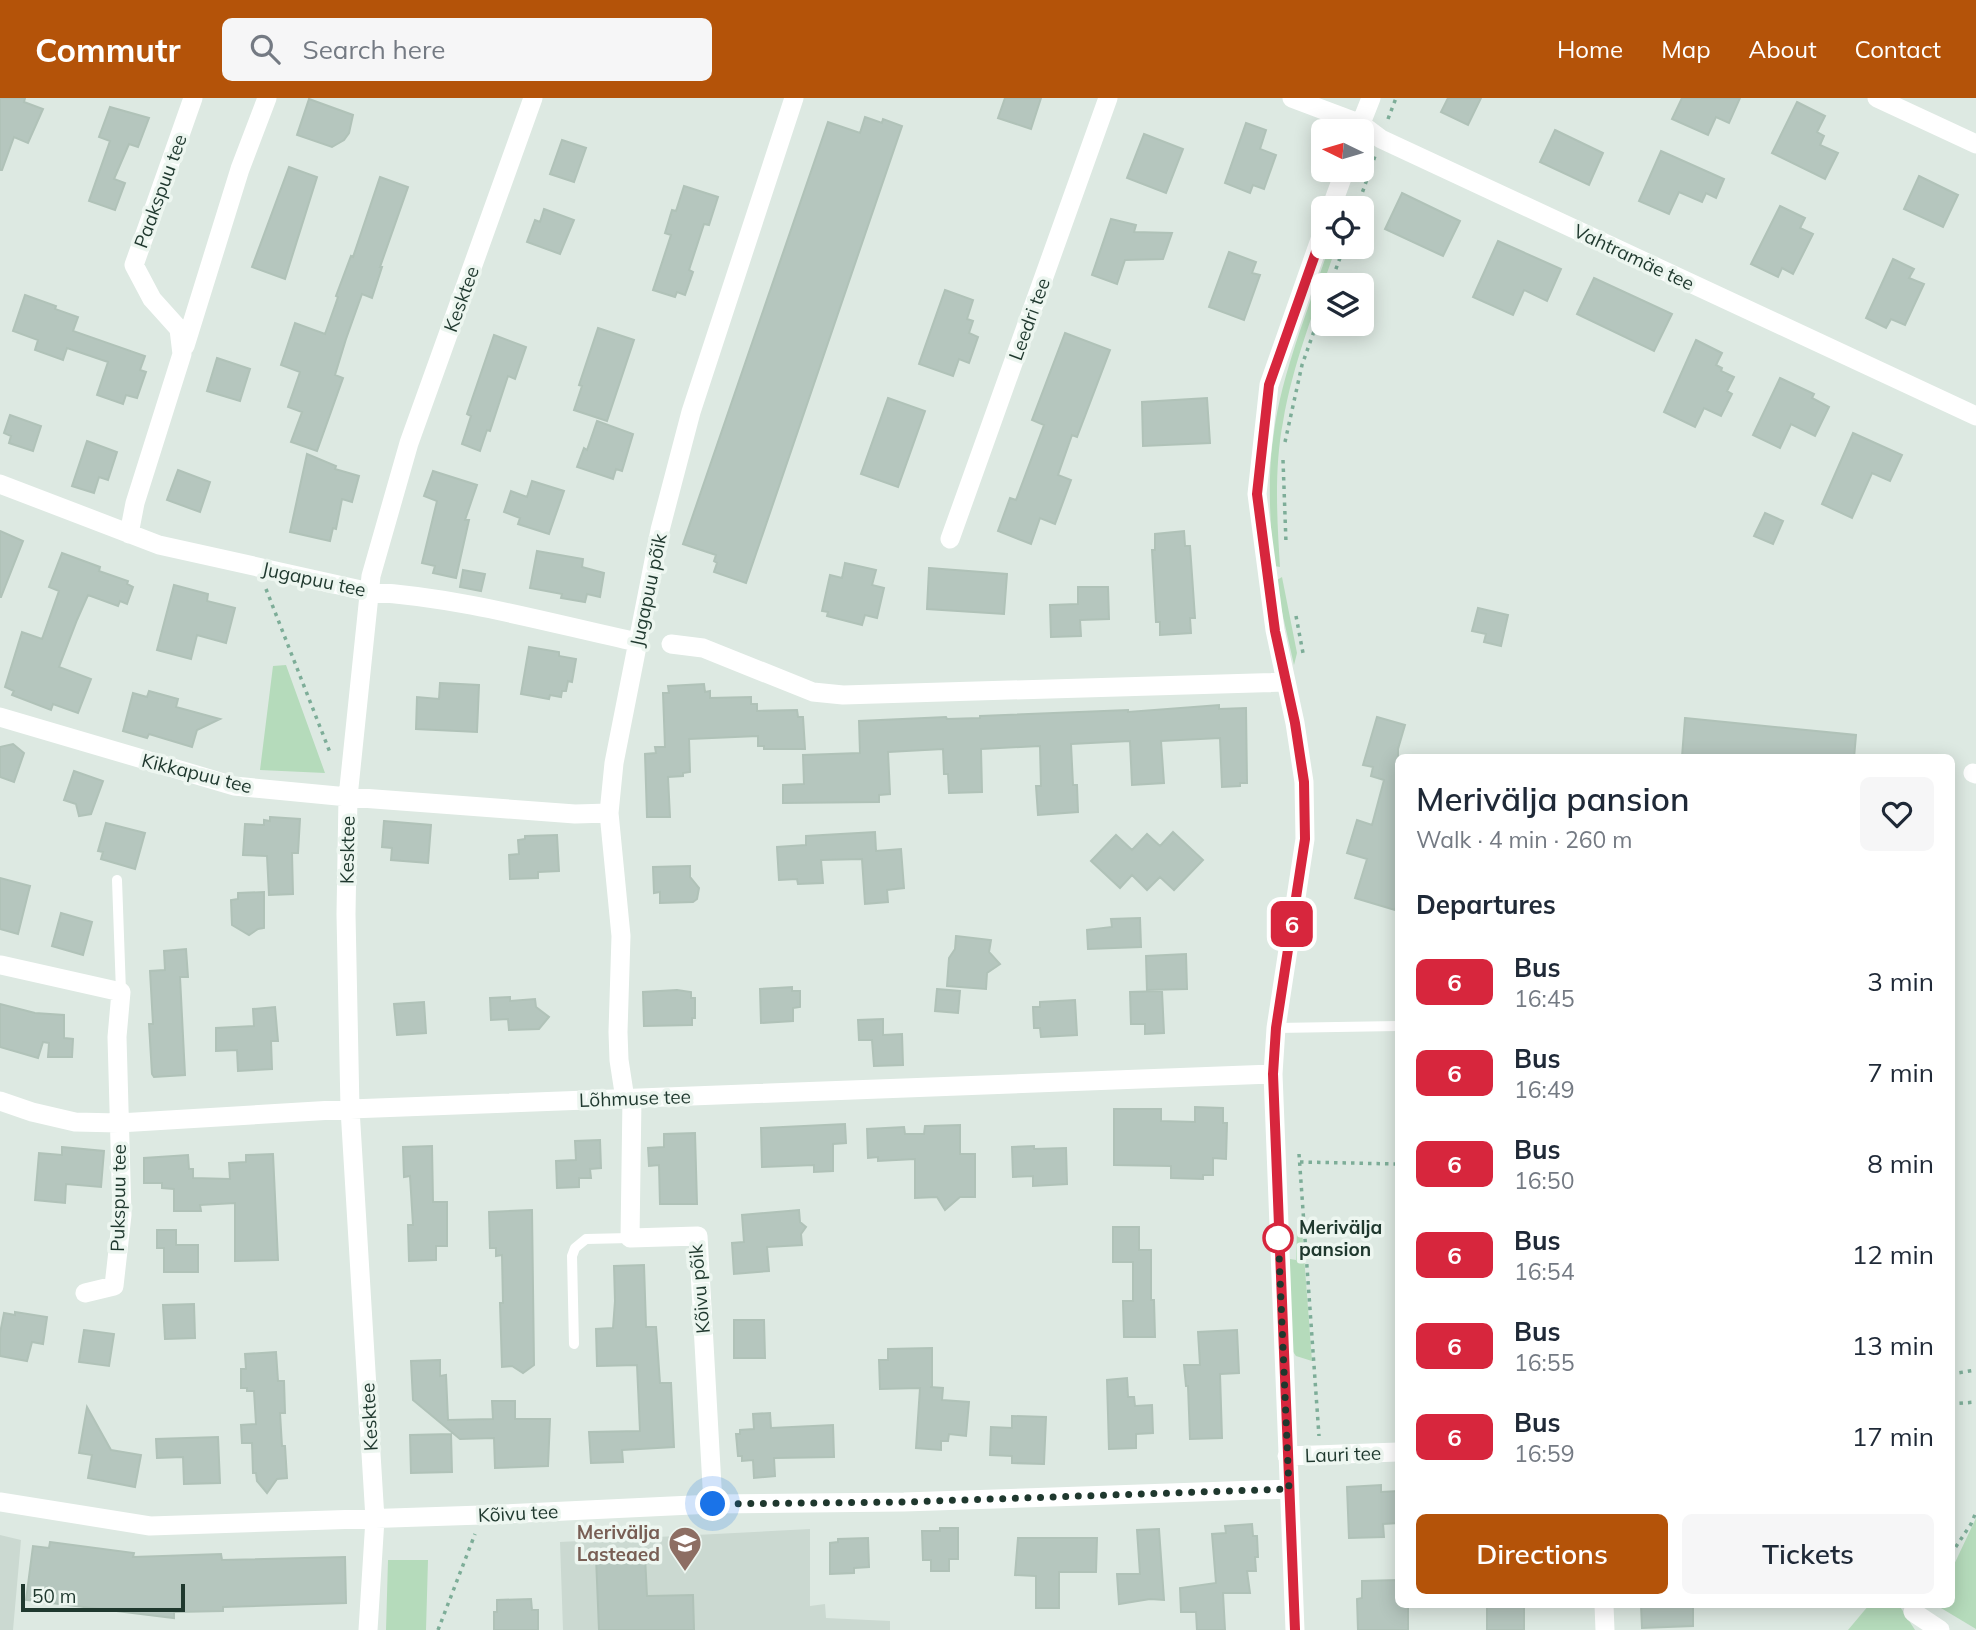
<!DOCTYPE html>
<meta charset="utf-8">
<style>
:root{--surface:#fff;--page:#f6f6f7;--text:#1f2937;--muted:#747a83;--accent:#b45309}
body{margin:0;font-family:Mulish,sans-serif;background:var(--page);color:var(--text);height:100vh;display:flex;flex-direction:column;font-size:26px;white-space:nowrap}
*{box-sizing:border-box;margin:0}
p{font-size:23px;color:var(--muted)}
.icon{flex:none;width:38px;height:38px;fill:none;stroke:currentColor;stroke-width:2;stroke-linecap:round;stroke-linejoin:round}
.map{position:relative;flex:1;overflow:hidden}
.details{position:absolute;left:1395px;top:656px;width:560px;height:854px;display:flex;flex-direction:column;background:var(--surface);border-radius:10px;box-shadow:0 4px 18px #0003}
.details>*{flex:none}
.badge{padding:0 14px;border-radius:10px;font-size:24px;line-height:46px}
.needle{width:46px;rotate:275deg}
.buttons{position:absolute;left:1311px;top:21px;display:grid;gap:14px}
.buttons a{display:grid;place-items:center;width:63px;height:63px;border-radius:10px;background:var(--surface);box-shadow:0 4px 18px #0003;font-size:35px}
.scale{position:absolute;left:21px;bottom:18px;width:164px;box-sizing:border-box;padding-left:7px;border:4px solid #1f382e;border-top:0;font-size:19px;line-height:24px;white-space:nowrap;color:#1f382e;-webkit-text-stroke:5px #edf6f0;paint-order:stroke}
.you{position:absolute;width:35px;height:35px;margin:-18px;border:5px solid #fff;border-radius:50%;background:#1a73e8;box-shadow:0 0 0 10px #1a73e833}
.map>.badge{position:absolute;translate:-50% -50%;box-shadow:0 0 0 4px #fff}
h2{padding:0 21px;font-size:26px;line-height:63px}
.round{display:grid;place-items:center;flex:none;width:74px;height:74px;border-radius:10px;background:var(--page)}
.overview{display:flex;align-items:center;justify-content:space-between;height:119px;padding:0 21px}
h1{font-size:33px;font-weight:600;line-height:52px}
.primary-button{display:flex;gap:14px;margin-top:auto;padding:14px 21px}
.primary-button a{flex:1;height:80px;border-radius:10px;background:var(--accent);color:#fff;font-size:28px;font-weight:600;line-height:80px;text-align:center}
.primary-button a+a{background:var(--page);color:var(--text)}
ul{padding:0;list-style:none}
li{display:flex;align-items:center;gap:21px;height:91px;padding:0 21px}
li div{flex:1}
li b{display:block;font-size:26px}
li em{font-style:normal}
li .badge{min-width:77px;font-weight:700;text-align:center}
header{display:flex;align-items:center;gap:42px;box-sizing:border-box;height:98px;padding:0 35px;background:var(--accent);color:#fff}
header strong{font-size:33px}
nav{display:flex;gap:38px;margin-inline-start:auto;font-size:24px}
.search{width:490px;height:63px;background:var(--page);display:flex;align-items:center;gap:18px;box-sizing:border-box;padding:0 24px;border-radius:10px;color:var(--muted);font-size:26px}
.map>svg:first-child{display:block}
</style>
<header>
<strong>Commutr</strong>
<div class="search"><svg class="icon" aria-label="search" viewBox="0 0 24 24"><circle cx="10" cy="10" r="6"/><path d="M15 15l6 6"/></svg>Search here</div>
<nav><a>Home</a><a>Map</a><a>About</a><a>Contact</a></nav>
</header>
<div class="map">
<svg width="1976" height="1532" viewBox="0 0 1976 1532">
<rect width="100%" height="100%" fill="#dde9e2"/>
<path fill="#cbd9d1" d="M810,1431V1508L825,1506L826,1520L890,1523V1532H563L560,1444Z
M0,1437L21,1442L13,1532H0Z"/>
<path fill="#b5dbbb" d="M1329,149H1336C1317,206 1293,264 1283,324C1274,371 1277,421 1280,469L1274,468C1270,423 1267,379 1274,334C1282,274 1310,207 1329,149Z
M1282,479L1297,555L1294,567L1275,483Z
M286,567L325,675L260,672L273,568Z
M1297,1130L1302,1131L1312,1263L1296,1258L1289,1248L1290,1161L1296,1162Z
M1976,1420V1531L1936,1507H1951V1473Z
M388,1462H428L426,1532H386Z
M1869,1507H1899L1915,1532H1848Z"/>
<path fill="#b5c6be" stroke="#b0c2b8" stroke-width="2" d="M0,0H25L24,4L43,11L28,45L14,39L2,72H0Z
M1005,0H1041L1031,31L998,20Z
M1448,0H1481L1468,27L1441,14Z
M1682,0H1740L1729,25L1716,19L1708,37L1672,21Z
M309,1L353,17L349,35L344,42L332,49L297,37Z
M1797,4L1825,18L1817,34L1824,38L1820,47L1838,55L1825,81L1772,55Z
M110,9L149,20L138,49L129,46L114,81L125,85L115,112L89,103L110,43L99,39Z
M865,19L882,25L883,21L902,28L746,485L714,474L717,465L714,463L716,457L683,446L828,24L860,35Z
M1246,25L1266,32L1260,51L1276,57L1264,91L1253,87L1250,95L1225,85Z
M1555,32L1603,55L1589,87L1540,64Z
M1144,36L1183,51L1166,95L1127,80Z
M562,42L586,50L574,84L550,76Z
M1661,53L1724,81L1716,100L1706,95L1702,104L1679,94L1669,116L1639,103Z
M289,69L317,79L285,181L252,169Z
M1919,78L1958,97L1943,129L1904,111Z
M380,79L408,89L380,169H382L372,200L362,196L346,241L335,277L343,280L317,353L291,344L302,314L288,309L300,274L281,267L295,225L325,236L338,199L336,198L351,158L353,159Z
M684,88L718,99L709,127L704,126L689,172L693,174L685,197L677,194L675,199L653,192L671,137L665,135L672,112L676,113Z
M1402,95L1460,123L1443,158L1385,131Z
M1780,108L1805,120L1800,130L1813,136L1793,176L1782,170L1778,179L1751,166Z
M544,111L574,122L560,156L527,144L535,122L540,124Z
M1111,121L1136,127L1134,134L1172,135L1163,161L1125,162L1117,186L1092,177Z
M1498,143L1561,171L1547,203L1524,192L1513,217L1473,199Z
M1229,154L1256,164L1252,175L1260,177L1244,222L1209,209Z
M1893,161L1914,171L1909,180L1924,186L1905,227L1891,221L1886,230L1866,220Z
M1594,180L1672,216L1654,253L1577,216Z
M945,192L973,202L967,221L973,223L969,235L978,239L969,265L959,261L953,278L919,266Z
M25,197L56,208L55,211L78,219L73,233L145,258L140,272L146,274L137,300L126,297L123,306L97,297L108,264L67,250L63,262L35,252L38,242L13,233Z
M598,230L634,242L607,323L574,312L582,288L579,287Z
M1065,235L1110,252L1077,339L1072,337L1058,377L1071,382L1055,426L1040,420L1031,446L998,433L1010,400L1016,402L1044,327L1032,322Z
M494,237L526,249L515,281L508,278L490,333L487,332L480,353L462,346L471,318L467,316Z
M1696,242L1722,255L1716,267L1722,270L1721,273L1734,279L1727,293L1732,296L1721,318L1704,310L1695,329L1664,314Z
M217,260L250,271L240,303L207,293Z
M1780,280L1814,296L1812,300L1829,309L1815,338L1791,326L1780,350L1753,337Z
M888,300L925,313L898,389L861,376Z
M1207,300L1210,345L1143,348L1142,304Z
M10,317L41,328L33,353L9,345L11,338L4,335Z
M597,323L633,336L622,373L616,371L613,381L577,369L584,350L587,352Z
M1853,335L1902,357L1890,383L1872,375L1852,420L1822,406Z
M87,343L117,354L108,382L99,379L94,395L72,388Z
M307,356L336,368L335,371L359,378L352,404L342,401L336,431L333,430L330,443L290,434Z
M178,372L210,384L200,414L167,402Z
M433,373L477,387L465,422H469L456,480L433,475L435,468L422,465L437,403L424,398Z
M532,383L564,393L549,436L518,426L520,420L504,414L511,393L527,399Z
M1765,415L1783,423L1773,446L1754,438Z
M0,433L23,443L1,499H0Z
M1184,433L1185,448H1190L1195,520H1190L1191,535L1160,537V524H1156L1152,452H1155V436Z
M537,453L583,461L582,469L604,475L600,499L587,496L585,504L561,500L562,496L530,490Z
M62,455L100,469L99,473L128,483L127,486L133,489L127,506L120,503L118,508L88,497L77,522L59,569L91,581L78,615L53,606L51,612L12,597L14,593L5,589L22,534L42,541L59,493L49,489Z
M845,465L876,472L872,487L884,490L877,520L865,517L862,527L827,518L828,514L822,513L830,477L842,480Z
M929,470L1007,476L1004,516L927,511Z
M463,472L485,476L481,493L460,489Z
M174,487L208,496L207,503L235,510L226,545L197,537L191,561L157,552Z
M1078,489H1108L1109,521L1080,522L1081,538L1051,539L1050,507L1078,506Z
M1478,510L1508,517L1501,548L1484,544L1486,536L1472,533Z
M529,549L559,554V558L576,561L572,584L568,583L566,593H562L561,599L550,597L549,601L521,596Z
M440,585L479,587L477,634L416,631L417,599L439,601Z
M704,586L705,594L710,593V600L751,599V606H757V613L797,612L798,619H803L805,651H764V648H758V638L689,641L690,674L683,675V678L668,679L670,719H647L645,656L656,655L655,649H665L663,595H669L668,588Z
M149,593L178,601L176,609L220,621L197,632L192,649L149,636L147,640L123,633L133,595L147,599Z
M1219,607V611L1246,610L1247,685H1240V688L1222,689L1220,640L1161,643L1164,685L1132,687L1130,643L1071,646L1073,687H1077L1078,714L1038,717L1036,688H1041L1040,648L981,651L982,694L949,695L948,676H944L943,651L888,654L890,696L879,697V704L783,705V687L804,686L803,657L860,655L859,623L946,619L947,621L980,620V618L1128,612V614Z
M1377,619L1405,627L1398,651V801L1395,812L1355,800L1367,761L1347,755L1357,722L1372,727L1384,682L1371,678L1373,669L1363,667Z
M1685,620L1856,637L1854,660L1682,659Z
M13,646L24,655L14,684L0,679V649Z
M74,673L103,683L91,716L79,718L76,706L64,702Z
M270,719L300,721L298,755H292L293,796L269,797L267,758L243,757L245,726L264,727V722L270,723Z
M384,723L431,727L428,765L391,762L392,750L382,749Z
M106,725L145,735L135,771L101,761L103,754L98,753Z
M875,734L876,753L901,751L904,790L887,792L888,804L865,806L862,761L821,762L823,785L798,786L797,781L779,782L777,749L806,747V738Z
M1173,734L1203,762L1174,792L1160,779L1147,792L1132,777L1120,790L1091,763L1116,737L1132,752L1147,736L1160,748Z
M557,737L559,773L538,774V780L510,781L509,757L519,756L518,742L525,741V738Z
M690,768V779L699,790L697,801L693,804L660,805V794L654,795L653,769Z
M0,780L30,788L18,836L0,831Z
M264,794V830L258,831L249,837L232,827L231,802L238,801V795Z
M61,815L92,824L83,857L52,848Z
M1140,820L1141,849L1088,851L1087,832L1112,829L1111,821Z
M956,838L991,842L989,854L1000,866L987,875L986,891L947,888L949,860L955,851Z
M186,851L188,879H180L185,977L154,979L152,976L149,926H153L150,873L165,872L164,853Z
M1186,856L1187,891L1147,892L1146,858Z
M792,889V893H800V909L793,910V923L761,925L760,891Z
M937,891L960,893L958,915L935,913Z
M677,892L691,894V900H695V920H692V927L644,928L643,894Z
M1162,893L1164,935L1145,936V926H1131L1130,894Z
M510,899V903L535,901L536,909L549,919L539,931L509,932L508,921L491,922L490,900Z
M1075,902L1077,937L1041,939L1040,930H1034L1033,909H1040V904Z
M424,904L426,935L397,937L394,906Z
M0,906L35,915L64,917V940L73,941L72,959H48L49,945L43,944L38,960L0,949Z
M275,909L278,943H271L272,971L238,973L237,952L216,953V930L254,928L253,911Z
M883,921V937L902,936L903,967L874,968L872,942H859L858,922Z
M1195,1009L1223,1010V1025H1227L1226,1061L1213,1060V1077H1203V1081L1171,1080V1068L1114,1067V1011H1161V1023L1195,1024Z
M845,1026L846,1045L833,1046V1073L814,1074V1067L762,1069L761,1030Z
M960,1027V1056H975V1099H960L945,1112L937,1099L915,1100V1061L878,1063V1059L868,1060L867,1031L904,1029L905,1036H924L925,1028Z
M695,1035L697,1106H660L659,1067L649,1068L648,1050L664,1049V1036Z
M600,1042L601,1070L590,1071L591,1080H579V1089L557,1090L556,1063L576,1062L575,1043Z
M432,1048L433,1104H447V1148H436V1162L409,1163L408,1127H413L410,1078L404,1079L403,1049Z
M1034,1048V1051L1066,1050L1067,1086L1033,1088V1078L1013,1079L1012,1049Z
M62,1049L104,1053L101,1089L66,1086L65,1105L35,1102L39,1055L62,1057Z
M273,1056L278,1162L235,1163V1105L200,1107L201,1113H174V1091L162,1090V1085H144V1060L188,1057L189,1071H193V1080L230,1081L229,1065L246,1064V1057Z
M532,1112L534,1267L523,1275L512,1268L502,1269L500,1205H503L502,1157L496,1158V1150H490L489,1114Z
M799,1112L800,1124L806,1129L801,1136L802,1147L767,1149L769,1173L734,1176L732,1145L744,1144L742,1117Z
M1113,1129H1139V1152H1151V1202H1154L1155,1239H1124L1123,1203H1133V1164H1113Z
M157,1132H176V1147H198V1174H164V1150H157Z
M644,1167L646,1229H656L660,1285H671L674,1349L622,1352L623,1364L591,1365L589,1334L640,1333L637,1267L597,1268L596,1231L613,1230L615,1203L614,1168Z
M194,1206L195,1240L165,1241L163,1207Z
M15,1214L47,1219L43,1246L32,1244L27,1263L0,1258V1235L4,1215L15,1217Z
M734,1222H764L765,1260H734Z
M84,1232L114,1236L109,1268L79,1264Z
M1237,1232L1239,1275L1220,1276L1222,1340L1190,1341L1188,1288H1186L1184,1267H1200L1198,1234Z
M932,1250V1289H930L943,1290L942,1302L969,1304L966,1338L949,1336L948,1343H941V1352L916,1350L920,1290L880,1291L879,1262H888V1251Z
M276,1254L278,1283H284L285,1315H280L282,1348H285L287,1380L277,1381L267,1395L257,1383L256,1375H253L252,1345H242L241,1327L256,1326L254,1293H247V1290H241V1271H246L245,1256Z
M440,1262V1278L446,1277L448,1322L493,1321L492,1303H515V1321H550L548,1368L495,1370L494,1340L460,1341L413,1302L411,1263Z
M1127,1280L1128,1299H1134L1135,1308L1152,1307L1153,1335L1136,1336V1350L1109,1351L1107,1282Z
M87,1309L111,1352L141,1357L135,1389L88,1380L92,1357L79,1355Z
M770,1315L771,1330L833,1327L834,1359L774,1360L775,1378L754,1380L753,1362L742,1363V1358H738L736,1336H740V1332L754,1331L753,1316Z
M1012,1318L1046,1319L1044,1366L1012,1365V1358L990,1357L991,1329L1012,1330Z
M451,1336L452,1374L411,1375L410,1337Z
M218,1339L220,1385L184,1386L183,1359L157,1360L156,1341Z
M1381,1387V1394L1398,1393V1425L1383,1426L1384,1439L1349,1440L1347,1389Z
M1252,1426L1253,1438H1257L1258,1459H1255L1256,1473H1247L1250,1495H1223L1225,1532H1197L1196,1514H1181L1180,1490L1216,1485L1212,1436L1226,1435L1225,1428Z
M940,1430H958V1461H949V1473H931V1462H923L922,1433H940Z
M1159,1431L1164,1502L1150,1501L1119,1506L1117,1476H1140L1137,1432Z
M868,1440L869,1469L854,1470V1475L830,1476V1445L838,1444V1441Z
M1018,1440H1097L1096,1474H1059V1510H1036V1478L1015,1477Z
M50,1444L134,1455L133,1459L221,1456L222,1462L345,1459L346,1505L223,1509V1513L174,1514V1520L26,1502L33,1448L49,1450Z
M645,1458L647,1498L693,1497L694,1532H599L596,1459Z
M1398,1482V1507H1408V1532H1358L1357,1501L1362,1500V1483Z
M531,1501L532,1512H538V1532H494V1514H497V1502Z
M1487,1507H1524V1532H1487Z
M1641,1507H1693V1528L1642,1530Z"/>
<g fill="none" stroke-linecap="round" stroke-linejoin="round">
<path stroke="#7dad98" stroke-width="3.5" stroke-dasharray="3.5 5" stroke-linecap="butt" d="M1388,21L1396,0
M1357,110L1375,58
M1330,187L1344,149
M1285,344L1302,267L1323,208
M1283,362L1286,445
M266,491L331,657
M1296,518L1303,555
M1299,1056L1319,1338
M1300,1064L1398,1066
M1951,1276L1976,1272
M1951,1306L1976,1304
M1951,1456L1971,1426L1976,1414
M438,1532L475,1436"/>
<path stroke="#fff" stroke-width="10" d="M117,782L121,894
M1276,930L1398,928
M574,1246L572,1158L575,1150L586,1141L630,1140"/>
<path stroke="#fff" stroke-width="19" d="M1292,0L1361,26L1381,41L1976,318
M1877,0L1976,46
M1358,33L1371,0
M1331,110L1345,72
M185,248L240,71L267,0
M0,386L159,447L370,494C459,499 549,525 637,544
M129,436L135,405L182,256L179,231L152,201L134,167L193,0
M950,441L1108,0
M671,546L703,550L813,594L843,597L1285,584
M0,619L234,688L348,699L575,716L609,715
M1973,675L1976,676
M1,867L121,894L117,939L122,1117L114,1188L85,1195
M632,1000L630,1140L698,1138L713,1406
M625,1001L619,962L618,934L621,838L609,715L614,665L660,432L691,314L794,0
M0,1003L32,1014L75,1024L119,1025L350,1011L1273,976
M1287,1358L1398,1354
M0,1404L150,1428L482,1417L713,1406L904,1404L1289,1391
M1604,1507L1605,1532
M1913,1514L1940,1532
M368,1532L375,1421L350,1011L346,816L348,699L371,478L409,345L533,0
M1295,1532L1273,976L1276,930L1305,741L1304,684L1295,625L1275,532L1257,396L1269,287L1323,133"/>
</g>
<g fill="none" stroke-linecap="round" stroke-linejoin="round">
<defs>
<path id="line" d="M1295,1532L1273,976L1276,930L1305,741L1304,684L1295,625L1275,533L1257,396L1269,287L1323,134"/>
</defs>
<use href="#line" stroke="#fff" stroke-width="16"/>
<use href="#line" stroke="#d7263d" stroke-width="10"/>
<path stroke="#1f382e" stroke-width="7" stroke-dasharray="0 12.6" d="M713,1406L904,1404L1289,1391L1278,1132V1140"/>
</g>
<defs>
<symbol id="school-pin" viewBox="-11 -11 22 30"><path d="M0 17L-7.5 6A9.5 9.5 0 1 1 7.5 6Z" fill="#8d6e63" stroke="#edf6f0"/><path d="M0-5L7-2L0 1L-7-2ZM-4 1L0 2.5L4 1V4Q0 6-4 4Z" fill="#fff"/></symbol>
</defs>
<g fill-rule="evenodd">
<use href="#school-pin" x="666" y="1426" width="38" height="52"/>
</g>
<circle fill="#fff" stroke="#d7263d" stroke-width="3.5" cx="1278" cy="1140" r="14"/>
<g text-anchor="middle" stroke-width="7" stroke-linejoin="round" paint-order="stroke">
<g font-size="19" fill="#1f382e" stroke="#edf6f0">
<text transform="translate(160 93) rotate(-70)" y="7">Paakspuu tee</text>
<text transform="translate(1634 159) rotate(25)" y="7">Vahtramäe tee</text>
<text transform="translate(461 201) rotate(-70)" y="7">Kesktee</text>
<text transform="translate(1029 221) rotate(-70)" y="7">Leedri tee</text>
<text transform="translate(314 481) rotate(12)" y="7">Jugapuu tee</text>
<text transform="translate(648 492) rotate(-78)" y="7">Jugapuu põik</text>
<text transform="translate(197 675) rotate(14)" y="7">Kikkapuu tee</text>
<text transform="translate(347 752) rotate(-89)" y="7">Kesktee</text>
<text transform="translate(635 1000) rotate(-2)" y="7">Lõhmuse tee</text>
<text transform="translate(118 1100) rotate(-89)" y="7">Pukspuu tee</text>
<text transform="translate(699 1191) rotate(-95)" y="7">Kõivu põik</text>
<text transform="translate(369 1319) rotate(-93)" y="7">Kesktee</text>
<text transform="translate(1343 1356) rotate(-2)" y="7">Lauri tee</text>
<text transform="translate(518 1415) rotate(-3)" y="7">Kõivu tee</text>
</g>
<g font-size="19" font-weight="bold" fill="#1f382e" stroke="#edf6f0" text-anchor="start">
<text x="1299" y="1136">Merivälja<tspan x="1299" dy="22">pansion</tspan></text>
</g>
<g font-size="19" font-weight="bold" fill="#785e54" stroke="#edf6f0" text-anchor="end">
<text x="660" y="1441">Merivälja<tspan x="660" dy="22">Lasteaed</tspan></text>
</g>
</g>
</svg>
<div class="buttons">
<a><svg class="needle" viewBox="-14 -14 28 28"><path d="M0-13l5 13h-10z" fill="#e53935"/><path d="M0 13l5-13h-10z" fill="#747a83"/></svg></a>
<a><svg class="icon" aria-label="locate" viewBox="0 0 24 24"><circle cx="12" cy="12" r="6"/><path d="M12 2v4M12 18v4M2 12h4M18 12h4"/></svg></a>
<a><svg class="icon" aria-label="layers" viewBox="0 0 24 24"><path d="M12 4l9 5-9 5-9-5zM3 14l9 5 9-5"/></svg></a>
</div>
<div class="scale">50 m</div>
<div class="you" style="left:713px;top:1406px"></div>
<b class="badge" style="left:1292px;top:826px;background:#d7263d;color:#fff">6</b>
<section class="details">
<div class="overview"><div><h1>Merivälja pansion</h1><p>Walk · 4 min · 260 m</p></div><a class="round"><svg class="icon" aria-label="heart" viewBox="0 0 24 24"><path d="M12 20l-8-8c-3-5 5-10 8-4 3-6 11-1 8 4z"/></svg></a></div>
<h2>Departures</h2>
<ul>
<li><span class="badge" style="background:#d7263d;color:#fff">6</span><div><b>Bus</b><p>16:45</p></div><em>3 min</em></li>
<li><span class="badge" style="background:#d7263d;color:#fff">6</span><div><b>Bus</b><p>16:49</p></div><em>7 min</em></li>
<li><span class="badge" style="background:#d7263d;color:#fff">6</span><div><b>Bus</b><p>16:50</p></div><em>8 min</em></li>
<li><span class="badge" style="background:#d7263d;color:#fff">6</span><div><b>Bus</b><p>16:54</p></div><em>12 min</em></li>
<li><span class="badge" style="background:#d7263d;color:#fff">6</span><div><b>Bus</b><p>16:55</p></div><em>13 min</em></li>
<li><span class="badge" style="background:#d7263d;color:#fff">6</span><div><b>Bus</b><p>16:59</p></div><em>17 min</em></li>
</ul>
<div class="primary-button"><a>Directions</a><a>Tickets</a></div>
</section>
</div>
